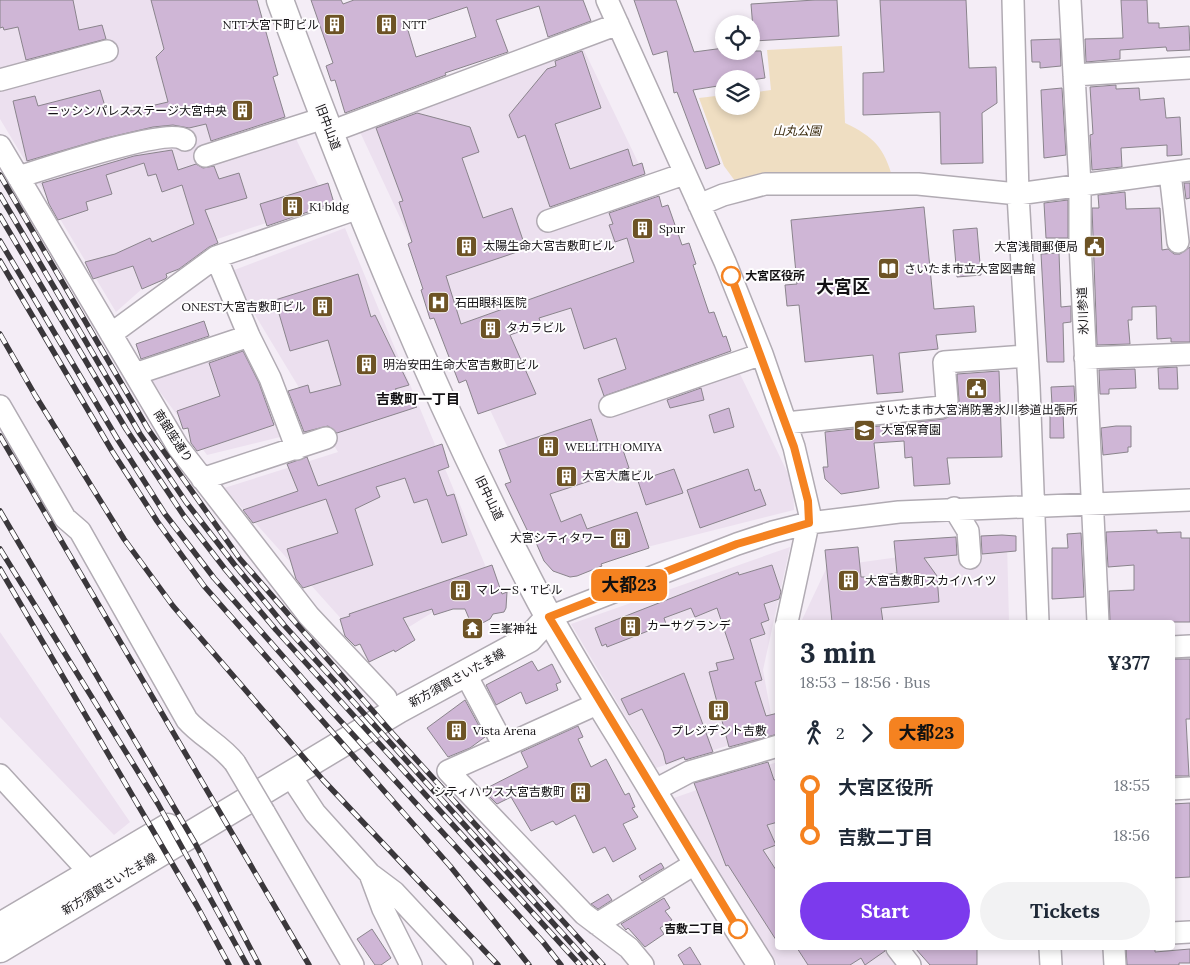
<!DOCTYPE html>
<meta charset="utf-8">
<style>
:root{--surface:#fff;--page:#f2f2f3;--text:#1f2937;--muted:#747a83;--accent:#7c3aed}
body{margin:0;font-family:Lora,"Noto Sans JP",serif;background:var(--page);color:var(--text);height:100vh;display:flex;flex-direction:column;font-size:19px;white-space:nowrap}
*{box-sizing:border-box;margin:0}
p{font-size:16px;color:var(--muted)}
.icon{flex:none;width:28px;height:28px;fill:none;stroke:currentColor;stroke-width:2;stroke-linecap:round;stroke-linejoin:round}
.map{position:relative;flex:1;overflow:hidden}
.drawer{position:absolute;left:775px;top:620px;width:400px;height:330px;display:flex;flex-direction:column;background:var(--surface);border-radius:5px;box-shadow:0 2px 8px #0003}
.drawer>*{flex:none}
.badge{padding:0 10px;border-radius:8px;font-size:18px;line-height:32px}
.buttons{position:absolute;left:715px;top:15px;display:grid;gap:10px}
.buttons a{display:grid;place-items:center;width:45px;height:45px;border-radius:50%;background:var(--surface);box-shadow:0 2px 8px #0003;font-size:25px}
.map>.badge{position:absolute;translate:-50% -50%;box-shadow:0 0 0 2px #fff}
.legs{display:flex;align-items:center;gap:8px;height:55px;padding:0 25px;font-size:16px}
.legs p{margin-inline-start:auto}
.headline{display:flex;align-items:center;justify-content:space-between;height:85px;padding:0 25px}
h1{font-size:28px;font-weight:700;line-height:38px}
.cta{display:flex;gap:10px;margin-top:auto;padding:10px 25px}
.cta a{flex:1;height:58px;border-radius:30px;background:var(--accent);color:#fff;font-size:20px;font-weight:700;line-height:58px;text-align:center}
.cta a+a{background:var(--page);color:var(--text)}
ul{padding:0 25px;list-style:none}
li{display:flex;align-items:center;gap:18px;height:50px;font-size:19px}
li i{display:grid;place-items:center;width:8px;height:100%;margin:0 6px;background:currentColor}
li i::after{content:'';width:12px;height:12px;margin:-6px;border:4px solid;border-radius:50%;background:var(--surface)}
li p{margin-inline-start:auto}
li:first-child i{background:linear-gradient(#0000 50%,currentColor 0)}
li:last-child i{background:linear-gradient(currentColor 50%,#0000 0)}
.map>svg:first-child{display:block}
</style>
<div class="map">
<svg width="1190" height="965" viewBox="0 0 1190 965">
<rect width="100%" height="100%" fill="#f4edf6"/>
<path fill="#ece0ef" d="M0,0H247L285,116L327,203L187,249L116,312L0,119Z
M583,48L793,484L794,510L564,568L360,132Z
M345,228L490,577L370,651L224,488L338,452L229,272Z
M241,350L280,437L207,455L151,380Z
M1007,542L1009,622H801L827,567Z
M790,547L763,670L774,731L656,768L571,624Z
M0,632L130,822L114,835L0,717Z
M777,762L778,948H883L897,965H778L671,799Z"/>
<path fill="#efdec2" d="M842,46L845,123C874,137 884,147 893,179L735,181L724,166L699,98L724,95V106H751V93L771,90L767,50Z"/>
<path fill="#cfb6d6" stroke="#8a848c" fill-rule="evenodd" d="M0,0H73L79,30L102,25L106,39L26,60L18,27L4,30L3,27L0,28Z
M151,0H257L278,75L273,77L285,117L211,141L206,124L189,128L173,125L153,127L102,139L27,161L13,101L35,96L38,106L100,90L108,116L168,102L156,57L164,49Z
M311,0H341L343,4L354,0H583L591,21L548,37L539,6L496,20L508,52L445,73L446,75L345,113L335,80L331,81L326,66L333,63ZM467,7L476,37L416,57L407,27Z
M634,0H676L694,52L724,48V51H761L765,78L751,80L724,79V85L693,90L720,164L706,169L677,92L674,93L667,51L653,55Z
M815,0H837L839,36L754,41L751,4Z
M880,0H966L969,68L996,67L997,103L982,113L983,163L941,164L940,112L863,115V73L884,72Z
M1121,0H1147L1148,23H1159V28L1189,26L1190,50L1167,51L1166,47L1120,50V59L1086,62L1085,39L1123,38Z
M1060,39L1061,66L1040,68V62H1032L1031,40Z
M582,51L601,108L555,124L570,169L628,149L633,166L642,163L645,174L550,207L525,135L518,138L509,115L547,69L556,66L555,61Z
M1116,85V89L1139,88L1140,100L1164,98L1166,118L1180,117L1182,155L1167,156V145L1121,148L1122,167L1092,170L1090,135L1093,134L1090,87Z
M1062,88L1066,155L1044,158L1041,90Z
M417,113L470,127L479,152L462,158L483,218L512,208L526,249L446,276L461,324L634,262L627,238L615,242L609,225L613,224L609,213L659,196L662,207L668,205L682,245L689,243L696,264L693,265L709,313L714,312L723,337L726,336L731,351L604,396L598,379L626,369L616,338L584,349L571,308L539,318L541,324L510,335L536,394L478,414L466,380L459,383L434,318L430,319L421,290L423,289L408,244L412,242L399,202L403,201L376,128Z
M172,150L178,170L196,164L203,168L214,166L219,179L239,173L247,198L205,210L218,243L209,247L179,269L166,274L167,277L165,279L142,289L133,266L93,279L85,262L115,254L150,238L152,242L194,224L182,185L162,192L156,174L148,176L144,163L106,175L112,194L86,202L88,210L58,220L49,204L42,183L134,156Z
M328,183L334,203L267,226L260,204Z
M1184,183H1190V198L1186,199Z
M1125,192L1126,209L1160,208L1162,250L1168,249L1174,254H1180L1190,247V342H1171V338L1157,339L1156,306L1132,307V320H1128L1130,344L1097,345L1092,208H1099L1098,195Z
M1068,200V238H1046L1044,203Z
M924,207L934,309L974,306L976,332L936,335L938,349L899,353L903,392L877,394L873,355L805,362L799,305L787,306L785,285L797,284L791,220Z
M977,228L981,275L957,277L953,230Z
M1059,253L1061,307L1071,306V322L1063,323L1064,362H1047L1041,254Z
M358,274L371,317L375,315L409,385L395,389L417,407L337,433L328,426L304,432L288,391L308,385L310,393L341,385L328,340L290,351L275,300Z
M204,321L209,336L141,359L136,344Z
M243,351L259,383L274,425L197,451L191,443L188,428L183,429L177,411L220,396L209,363Z
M1177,367L1178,389H1159L1158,368Z
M1135,369L1136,388L1109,389V394H1100L1099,370Z
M999,371L1002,457L947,458L950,484L914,486L912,457L905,458L904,441L874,443L879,488L841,494L825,479L823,467H828L825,432L944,419L952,415L959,401L957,374Z
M1074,386L1075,405H1052L1051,387Z
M701,388L704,400L670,408L667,400Z
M729,408L734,427L714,433L709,415Z
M1050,412H1063L1064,438H1050Z
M591,419L601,451L621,444L629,468L550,494L561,522L581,514L587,529L637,512L649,548L601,564L602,566L577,576L570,577L553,571L544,561L531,531L528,532L505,484L511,482L499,450Z
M1116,426H1131V447H1128V452L1103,455L1101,428Z
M442,444L449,467L438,471L447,496L454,494L467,535L442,543L427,499L414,503L405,478L376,487L380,497L355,509L373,565L303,588L296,579L287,549L338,533L326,499L253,523L243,510L298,491L287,464L307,457L318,486Z
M674,469L683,493L646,505L638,481Z
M748,469L755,491L760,489L766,505L700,528L687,490Z
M1157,530V533L1181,532V538H1190V622H1110L1109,591L1134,590V565L1108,567L1106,532Z
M1081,533L1084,597L1052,599V548H1068L1067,534Z
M1002,535L1016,536V551L982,554L981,536Z
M956,537L957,555L924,558L937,576L939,602L881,608L883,622H832L825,550L858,547L861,577H870L897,573L894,541Z
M492,565L502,594L507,592L506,608L504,612L493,614L490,619L473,628L465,609H453L434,615L432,609L403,618L415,640L395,652L394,650L369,662L360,644L355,646L345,636L340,619L350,616L349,614Z
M772,565L781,592L779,599L764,604L769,620L761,623L765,634L750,639L762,680L755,682L766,716L778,713V734L729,747L709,672L718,670L716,663L734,659L717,608L695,617L691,608L664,618L666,624L607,647L606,644L602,646L595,628L738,572L739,575Z
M1172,659H1190V719H1186L1189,776H1172Z
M532,661L538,671L552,664L561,682L556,684L558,690L526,704L521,692L496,705L486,685Z
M684,673L713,752L685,760L684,757L666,764L663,752L642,709L629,715L621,699Z
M465,700L485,737L470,748L448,757L427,728Z
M578,726L583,737L578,739L591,767L606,759L625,795L629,793L635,807L632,808L638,817L623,824L636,849L613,862L605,847L593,853L575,815L556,825L553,821L531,831L511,797L497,804L483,790L528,767L521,752Z
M768,762L774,780L778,779V822L767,825L776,845L763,850L778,873V943L728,865L726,866L694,783Z
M1190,803V877L1172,878V804Z
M661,863L664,868L642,881L639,876Z
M608,894L612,900L598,909L591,904Z
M664,898L670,908L665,911L672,920L660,928L664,934L645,947L628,928L626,930L621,924Z
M372,929L391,958L381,965H375L357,939Z
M690,947L701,965H684L678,955Z
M797,948H885V951L865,965L861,958L850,965H808Z
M915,948H977V965H930Z
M1126,948H1155V952L1190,949V963H1179V965H1127Z"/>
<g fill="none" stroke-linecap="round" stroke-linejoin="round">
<defs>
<path id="minor" d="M607,0L725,262L762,354L794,447L810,515L787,622
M1013,0L1018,194L1029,386L1038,622
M1070,0L1080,185V242L1098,622
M1074,75L1190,68
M0,80L107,51
M330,132L618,24
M0,146L178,447L309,616L386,698
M205,156L324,118
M1170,173L1178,242
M18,177C45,169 167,127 185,140
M699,205L723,195L765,184H918L1018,194L1190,170
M548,221L684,174
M216,257L249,336L270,378L297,449
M111,334L216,257L359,208
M1085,358L1190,354
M135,374L249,336
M0,406L65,518L80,531L187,720C201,736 221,745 235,763
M610,406L762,354
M786,423L942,407L947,401L944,362L1027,356
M202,479L326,438
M954,508L968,531L970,558
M549,617L737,544L773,532L809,523L899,512L1190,500
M1172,647L1190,646
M465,673L504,746L448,771L584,914L629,948L643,965
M504,746L599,703
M0,775L90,873
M290,775L315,813L370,874L383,909L411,965
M1172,789L1190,788
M653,791L689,772L778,746
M264,812L353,965
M370,874L394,892L462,965
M597,924L696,863
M1172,933L1190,932
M897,948L910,965
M1050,948L1051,965
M1114,948L1115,965"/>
<path id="major" d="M280,0C353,199 433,396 531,584C559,638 592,691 624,743C669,818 714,892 761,965
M0,926L168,827
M0,949L398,710L529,639L549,617"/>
</defs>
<use href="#minor" stroke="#b1abb3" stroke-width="24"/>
<use href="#major" stroke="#b1abb3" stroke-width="29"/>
<use href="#minor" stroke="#fff" stroke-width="21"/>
<use href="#major" stroke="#fff" stroke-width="26"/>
<defs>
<path id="rail" d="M0,175L148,429L240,559L393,734L603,965
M0,195L140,434L186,502L234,564L284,625L591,965
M0,216L126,429L184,516L225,569L276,630L580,965
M0,241L118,440L165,514L214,578L325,704L543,942L561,965
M0,261L112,451L157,521L204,586L450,866L529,965
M0,334L35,395L124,539L173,606L323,780L498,965
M0,436L309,965
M0,511L195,843L259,965
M0,549L158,804L247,965
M0,569L197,906L229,965"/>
</defs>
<use href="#rail" stroke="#3a373b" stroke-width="5.5"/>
<use href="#rail" stroke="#fefdfe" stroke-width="4" stroke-dasharray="11" stroke-linecap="butt"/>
<defs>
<path id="minor-bridge" d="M235,763L264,812"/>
</defs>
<use href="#minor-bridge" stroke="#b1abb3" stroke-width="24" stroke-linecap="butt"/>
<use href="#minor-bridge" stroke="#fff" stroke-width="21"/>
</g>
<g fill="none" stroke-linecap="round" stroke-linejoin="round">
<defs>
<path id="line-1" d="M731,276L794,447L808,501L809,523L737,544L549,617L738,929"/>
</defs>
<use href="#line-1" stroke="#fff" stroke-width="11"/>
<use href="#line-1" stroke="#f58220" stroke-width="8"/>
</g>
<defs>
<symbol id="building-square" viewBox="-11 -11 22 22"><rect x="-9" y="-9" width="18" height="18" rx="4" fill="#6d5325" stroke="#fefdfe"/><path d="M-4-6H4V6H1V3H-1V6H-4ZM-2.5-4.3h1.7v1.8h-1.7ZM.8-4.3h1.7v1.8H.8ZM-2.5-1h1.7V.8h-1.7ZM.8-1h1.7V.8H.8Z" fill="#fff"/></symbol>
<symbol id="civic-square" viewBox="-11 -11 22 22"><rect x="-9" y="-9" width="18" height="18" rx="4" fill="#6d5325" stroke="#fefdfe"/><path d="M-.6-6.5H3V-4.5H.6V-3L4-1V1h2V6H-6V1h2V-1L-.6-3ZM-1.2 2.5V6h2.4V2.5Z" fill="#fff"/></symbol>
<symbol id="library-square" viewBox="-11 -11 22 22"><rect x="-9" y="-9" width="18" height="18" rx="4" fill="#6d5325" stroke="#fefdfe"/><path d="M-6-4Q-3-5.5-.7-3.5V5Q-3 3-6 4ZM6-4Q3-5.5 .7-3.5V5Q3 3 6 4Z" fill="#fff"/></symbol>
<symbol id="hospital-square" viewBox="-11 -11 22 22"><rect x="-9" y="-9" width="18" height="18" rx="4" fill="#6d5325" stroke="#fefdfe"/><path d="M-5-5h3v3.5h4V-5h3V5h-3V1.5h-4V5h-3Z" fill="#fff"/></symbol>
<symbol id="school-square" viewBox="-11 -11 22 22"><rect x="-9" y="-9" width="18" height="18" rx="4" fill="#6d5325" stroke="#fefdfe"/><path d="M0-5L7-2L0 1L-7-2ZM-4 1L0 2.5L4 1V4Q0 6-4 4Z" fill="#fff"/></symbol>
<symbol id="temple-square" viewBox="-11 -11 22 22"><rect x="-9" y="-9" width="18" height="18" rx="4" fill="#6d5325" stroke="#fefdfe"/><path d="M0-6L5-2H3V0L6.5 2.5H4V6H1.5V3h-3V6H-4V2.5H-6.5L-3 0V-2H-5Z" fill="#fff"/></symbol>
</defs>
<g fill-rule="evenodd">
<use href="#building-square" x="322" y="12" width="25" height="25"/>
<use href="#building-square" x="374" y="12" width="25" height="25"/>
<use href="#building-square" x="230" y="98" width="25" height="25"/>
<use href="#building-square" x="280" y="194" width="25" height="25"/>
<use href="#building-square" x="630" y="216" width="25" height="25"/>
<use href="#building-square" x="454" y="234" width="25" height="25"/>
<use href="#civic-square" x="1082" y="234" width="25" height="25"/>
<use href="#library-square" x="876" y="256" width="25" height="25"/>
<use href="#hospital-square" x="426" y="290" width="25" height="25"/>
<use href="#building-square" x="310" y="294" width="25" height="25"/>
<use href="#building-square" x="478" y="316" width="25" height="25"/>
<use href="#building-square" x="354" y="352" width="25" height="25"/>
<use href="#civic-square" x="964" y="376" width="25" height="25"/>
<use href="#school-square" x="852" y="418" width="25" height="25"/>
<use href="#building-square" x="536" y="434" width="25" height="25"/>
<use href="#building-square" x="554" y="464" width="25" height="25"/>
<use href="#building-square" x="608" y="526" width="25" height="25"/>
<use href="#building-square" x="836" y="568" width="25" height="25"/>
<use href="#building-square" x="448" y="578" width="25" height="25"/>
<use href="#building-square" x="618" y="614" width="25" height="25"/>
<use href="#temple-square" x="460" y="616" width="25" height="25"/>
<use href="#building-square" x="706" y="698" width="25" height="25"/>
<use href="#building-square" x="444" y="718" width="25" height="25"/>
<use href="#building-square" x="568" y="780" width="25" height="25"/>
</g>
<g fill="#fff" stroke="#f58220" stroke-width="2.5">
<circle cx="731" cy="276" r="9"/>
<circle cx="738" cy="929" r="9"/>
</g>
<g text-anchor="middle" stroke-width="4" stroke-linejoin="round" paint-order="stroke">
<g font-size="12" fill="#131114" stroke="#fefdfe" text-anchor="start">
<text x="319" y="29" text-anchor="end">NTT大宮下町ビル</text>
<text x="402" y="29">NTT</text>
<text x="227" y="115" text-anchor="end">ニッシンパレスステージ大宮中央</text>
<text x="309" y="211">K1 bldg</text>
<text x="659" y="233">Spur</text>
<text x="483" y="250">太陽生命大宮吉敷町ビル</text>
<text x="1078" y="251" text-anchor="end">大宮浅間郵便局</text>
<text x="904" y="273">さいたま市立大宮図書館</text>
<text x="455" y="307">石田眼科医院</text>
<text x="306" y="311" text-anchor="end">ONEST大宮吉敷町ビル</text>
<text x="506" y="332">タカラビル</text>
<text x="383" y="369">明治安田生命大宮吉敷町ビル</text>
<text x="976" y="414" text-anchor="middle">さいたま市大宮消防署氷川参道出張所</text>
<text x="881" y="434">大宮保育園</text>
<text x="565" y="451">WELLITH OMIYA</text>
<text x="582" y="480">大宮大鷹ビル</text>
<text x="605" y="542" text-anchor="end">大宮シティタワー</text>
<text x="865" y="585">大宮吉敷町スカイハイツ</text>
<text x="476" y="594">マレーS・Tビル</text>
<text x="647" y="630">カーサグランデ</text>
<text x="489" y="633">三峯神社</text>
<text x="473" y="735">Vista Arena</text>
<text x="719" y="735" text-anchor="middle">プレジデント吉敷</text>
<text x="565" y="796" text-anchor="end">シティハウス大宮吉敷町</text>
</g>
<g font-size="12" fill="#131114" stroke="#fefdfe">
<text transform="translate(328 127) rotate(69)" y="4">旧中山道</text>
<text transform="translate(1083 311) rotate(-92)" y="4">氷川参道</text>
<text transform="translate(173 436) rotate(57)" y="4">南銀座通り</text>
<text transform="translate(489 498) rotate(64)" y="4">旧中山道</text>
<text transform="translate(457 678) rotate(-29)" y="4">新方須賀さいたま線</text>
<text transform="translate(109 884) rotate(-31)" y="4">新方須賀さいたま線</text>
</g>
<g font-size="12" font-style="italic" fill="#362608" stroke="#fefdfe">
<text x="797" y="135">山丸公園</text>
</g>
<g font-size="12" font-weight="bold" fill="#131114" stroke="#fefdfe" text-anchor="start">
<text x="745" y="280">大宮区役所</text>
<text x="724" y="933" text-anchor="end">吉敷二丁目</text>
</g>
<g font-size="14" font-weight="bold" fill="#131114" stroke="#fefdfe">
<text x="418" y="404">吉敷町一丁目</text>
</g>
<g font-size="18" font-weight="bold" fill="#131114" stroke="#fefdfe">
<text x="843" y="293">大宮区</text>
</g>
</g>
</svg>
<div class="buttons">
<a><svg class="icon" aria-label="locate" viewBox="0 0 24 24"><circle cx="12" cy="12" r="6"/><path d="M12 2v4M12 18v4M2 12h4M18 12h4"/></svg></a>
<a><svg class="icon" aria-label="layers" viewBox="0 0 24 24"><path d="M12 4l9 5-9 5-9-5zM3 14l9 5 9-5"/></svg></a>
</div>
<b class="badge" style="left:629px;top:585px;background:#f58220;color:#111">大都23</b>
<section class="drawer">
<div class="headline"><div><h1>3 min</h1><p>18:53 – 18:56 · Bus</p></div><b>¥377</b></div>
<div class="legs"><svg class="icon" aria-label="walk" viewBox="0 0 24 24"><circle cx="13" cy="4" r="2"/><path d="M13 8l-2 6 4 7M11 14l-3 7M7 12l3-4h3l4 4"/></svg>2<svg class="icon" aria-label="forward" viewBox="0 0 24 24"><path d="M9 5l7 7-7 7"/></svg><b class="badge" style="background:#f58220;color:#111">大都23</b></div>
<ul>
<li><i style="color:#f58220"></i><b>大宮区役所</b><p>18:55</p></li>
<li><i style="color:#f58220"></i><b>吉敷二丁目</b><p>18:56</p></li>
</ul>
<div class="cta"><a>Start</a><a>Tickets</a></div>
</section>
</div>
